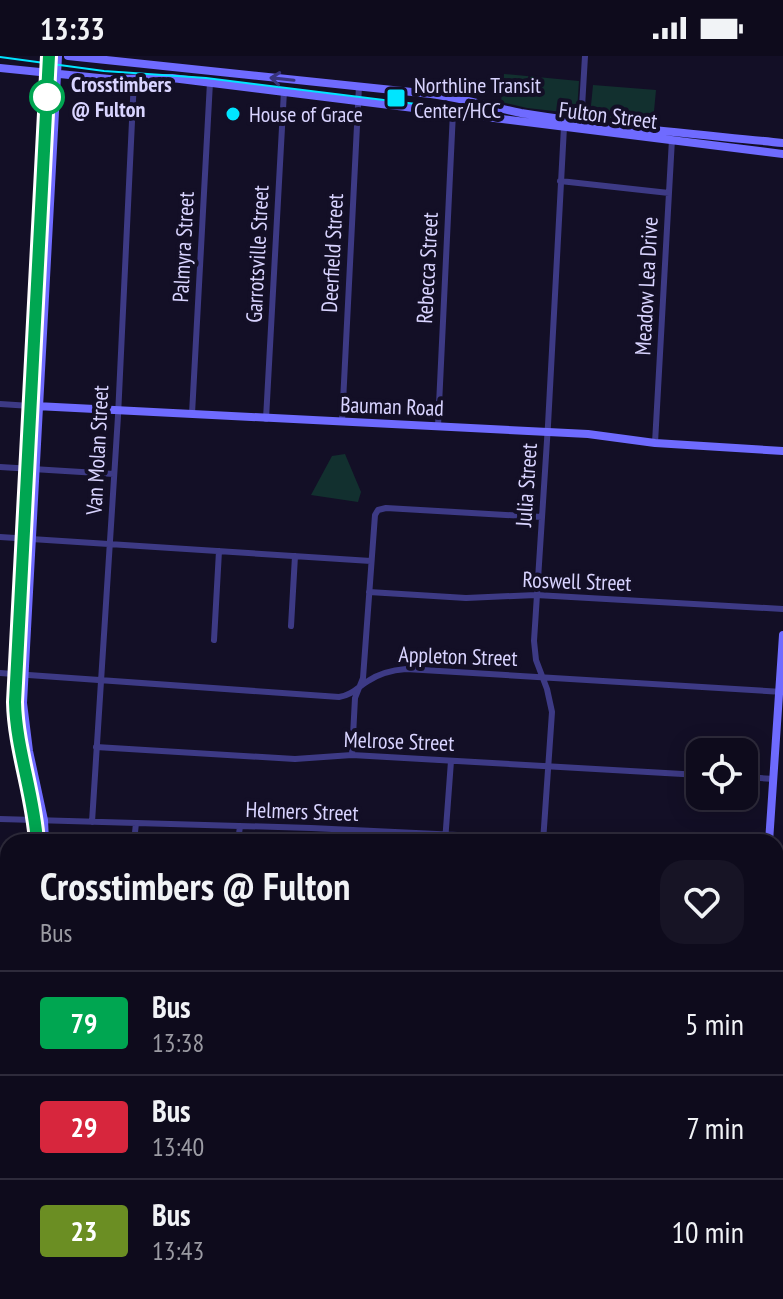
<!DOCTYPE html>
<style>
:root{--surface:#0e0b1c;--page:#171425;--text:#f1f3f6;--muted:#9b9ba3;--line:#2e2b3b}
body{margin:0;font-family:"PT Sans Narrow",sans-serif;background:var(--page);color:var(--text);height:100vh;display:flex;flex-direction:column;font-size:30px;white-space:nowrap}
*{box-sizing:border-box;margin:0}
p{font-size:26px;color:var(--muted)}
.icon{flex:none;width:44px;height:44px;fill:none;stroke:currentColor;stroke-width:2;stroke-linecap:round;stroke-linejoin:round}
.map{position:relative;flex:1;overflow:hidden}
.panel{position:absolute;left:0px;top:778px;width:784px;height:466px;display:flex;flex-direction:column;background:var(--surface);border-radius:24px 24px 0 0;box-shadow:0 4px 20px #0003,0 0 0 2px var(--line)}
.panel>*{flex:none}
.badge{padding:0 16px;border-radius:6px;font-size:28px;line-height:52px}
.tools{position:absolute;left:686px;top:682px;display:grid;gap:16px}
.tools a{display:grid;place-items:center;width:72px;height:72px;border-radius:16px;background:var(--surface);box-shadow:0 4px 20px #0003,0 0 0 2px var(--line);font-size:40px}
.map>.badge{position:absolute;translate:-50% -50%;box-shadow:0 0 0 4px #fff}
.round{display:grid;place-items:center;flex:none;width:84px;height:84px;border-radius:24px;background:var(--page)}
.headline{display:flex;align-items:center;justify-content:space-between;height:136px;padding:0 40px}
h1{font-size:38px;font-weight:600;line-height:60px}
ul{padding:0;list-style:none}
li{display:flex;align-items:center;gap:24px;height:104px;padding:0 40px;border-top:2px solid var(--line)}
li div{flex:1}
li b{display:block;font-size:30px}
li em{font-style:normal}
li .badge{min-width:88px;font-weight:700;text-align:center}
.status{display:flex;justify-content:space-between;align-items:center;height:56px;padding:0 40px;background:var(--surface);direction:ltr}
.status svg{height:22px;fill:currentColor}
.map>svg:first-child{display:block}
</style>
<div class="status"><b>13:33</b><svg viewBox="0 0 49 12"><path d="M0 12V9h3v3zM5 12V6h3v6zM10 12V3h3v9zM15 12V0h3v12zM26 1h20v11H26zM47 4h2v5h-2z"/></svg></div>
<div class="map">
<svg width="783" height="1243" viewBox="0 0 783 1243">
<rect width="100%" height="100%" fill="#130f26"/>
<path fill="#12302f" d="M504,18L579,25L577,55L572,57L527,52L501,46Z
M593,29L656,34L653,66L590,60Z
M345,398L361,436L358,446L311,439L332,400Z"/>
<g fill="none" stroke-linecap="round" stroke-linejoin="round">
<path stroke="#3d3a85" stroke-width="6" d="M581,68L585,0
M560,125L669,137
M0,348L31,350
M192,358L210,26
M266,363L284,35
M342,366L359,30
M438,370L453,56
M655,387L672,83
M0,411L114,418
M0,481L371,505
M369,536L466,542L536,539L783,553
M291,570L295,500
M214,584L219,495
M0,617L339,641C352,639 358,631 368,625C380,617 393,614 406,613L783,636
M96,691L295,703L352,699L700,719
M352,699L355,642L363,622L375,459L378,454L386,452L542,461
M744,721L774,723
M0,763L311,772L603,786
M92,766L118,360L134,23
M134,786L136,767
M238,786L240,770
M340,786L343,774
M445,786L451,705
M543,786L552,656L547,633L536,604L534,585L548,369L564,71
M776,794L783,795
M110,1243V1236
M213,1243L214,1236
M316,1243V1236
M420,1243V1236
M598,1243V1236
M682,1243V1236"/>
<path stroke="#6f6bff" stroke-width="8" d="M68,0L431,38C462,42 491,51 521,57C607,71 696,78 783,87
M0,12L109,23L172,22L783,98
M36,350L588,378L655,387L783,395
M37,786C34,738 17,693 15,646L49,0
M45,786L44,764L29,695L23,647L58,0
M769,786L783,579
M0,1077H8
M0,1087H8
M776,1112H783
M776,1122L783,1123
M15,1243V1236
M22,1243V1236
M736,1243L739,1236"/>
<path stroke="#00e5ff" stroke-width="2" d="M0,1L104,15L206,22L473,55"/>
</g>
<defs><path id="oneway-shaft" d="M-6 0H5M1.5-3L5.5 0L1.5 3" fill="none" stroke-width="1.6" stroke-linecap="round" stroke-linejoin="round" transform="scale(2)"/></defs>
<use stroke="#38347d" href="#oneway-shaft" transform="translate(282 23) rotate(-174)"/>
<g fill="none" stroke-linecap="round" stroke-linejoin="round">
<defs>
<path id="line" d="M37,786C34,738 16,693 15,646L49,0"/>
</defs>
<use href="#line" stroke="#fff" stroke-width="18"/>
<use href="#line" stroke="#00a651" stroke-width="12"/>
</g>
<circle fill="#fff" stroke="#00a651" stroke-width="4" cx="47" cy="41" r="16"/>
<g fill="#00e5ff" stroke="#130f26" stroke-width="3">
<rect x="386" y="32" width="20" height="20" rx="4"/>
<circle cx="233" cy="58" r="8"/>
</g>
<g text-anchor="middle" stroke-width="8" stroke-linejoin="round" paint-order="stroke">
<g font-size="22" font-weight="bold" fill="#d9d4ff" stroke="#130f26" text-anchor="start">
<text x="71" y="36">Crosstimbers<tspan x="71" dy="25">@ Fulton</tspan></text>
</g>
<g font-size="22" fill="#d9d4ff" stroke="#130f26" text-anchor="start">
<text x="414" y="37">Northline Transit<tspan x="414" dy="25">Center/HCC</tspan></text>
<text x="249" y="66">House of Grace</text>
</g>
<g font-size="22" fill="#d9d4ff" stroke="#130f26">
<text transform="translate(608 59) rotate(7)" y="8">Fulton Street</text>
<text transform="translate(183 191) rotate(-87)" y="8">Palmyra Street</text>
<text transform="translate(332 197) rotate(-87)" y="8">Deerfield Street</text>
<text transform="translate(257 198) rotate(-87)" y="8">Garrotsville Street</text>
<text transform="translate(427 212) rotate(-87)" y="8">Rebecca Street</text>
<text transform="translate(646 230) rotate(-87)" y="8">Meadow Lea Drive</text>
<text transform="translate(392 350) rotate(2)" y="8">Bauman Road</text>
<text transform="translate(97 394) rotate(-87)" y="8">Van Molan Street</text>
<text transform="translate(526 429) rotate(-86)" y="8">Julia Street</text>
<text transform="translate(577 525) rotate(2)" y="8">Roswell Street</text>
<text transform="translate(458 600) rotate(2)" y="8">Appleton Street</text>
<text transform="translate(399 685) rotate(2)" y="8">Melrose Street</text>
<text transform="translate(302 755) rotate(2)" y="8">Helmers Street</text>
</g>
</g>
</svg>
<div class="tools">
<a><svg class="icon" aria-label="locate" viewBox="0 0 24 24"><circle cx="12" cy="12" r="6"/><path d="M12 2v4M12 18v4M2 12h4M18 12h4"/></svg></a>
</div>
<section class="panel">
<div class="headline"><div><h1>Crosstimbers @ Fulton</h1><p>Bus</p></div><a class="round"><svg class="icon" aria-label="heart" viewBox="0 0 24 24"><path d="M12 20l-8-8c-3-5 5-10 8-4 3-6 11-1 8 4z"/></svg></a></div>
<ul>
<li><span class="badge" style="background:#00a651;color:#fff">79</span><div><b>Bus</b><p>13:38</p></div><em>5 min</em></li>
<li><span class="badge" style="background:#d7263d;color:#fff">29</span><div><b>Bus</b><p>13:40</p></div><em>7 min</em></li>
<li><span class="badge" style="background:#6b8e23;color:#fff">23</span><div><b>Bus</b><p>13:43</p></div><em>10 min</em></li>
</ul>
</section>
</div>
